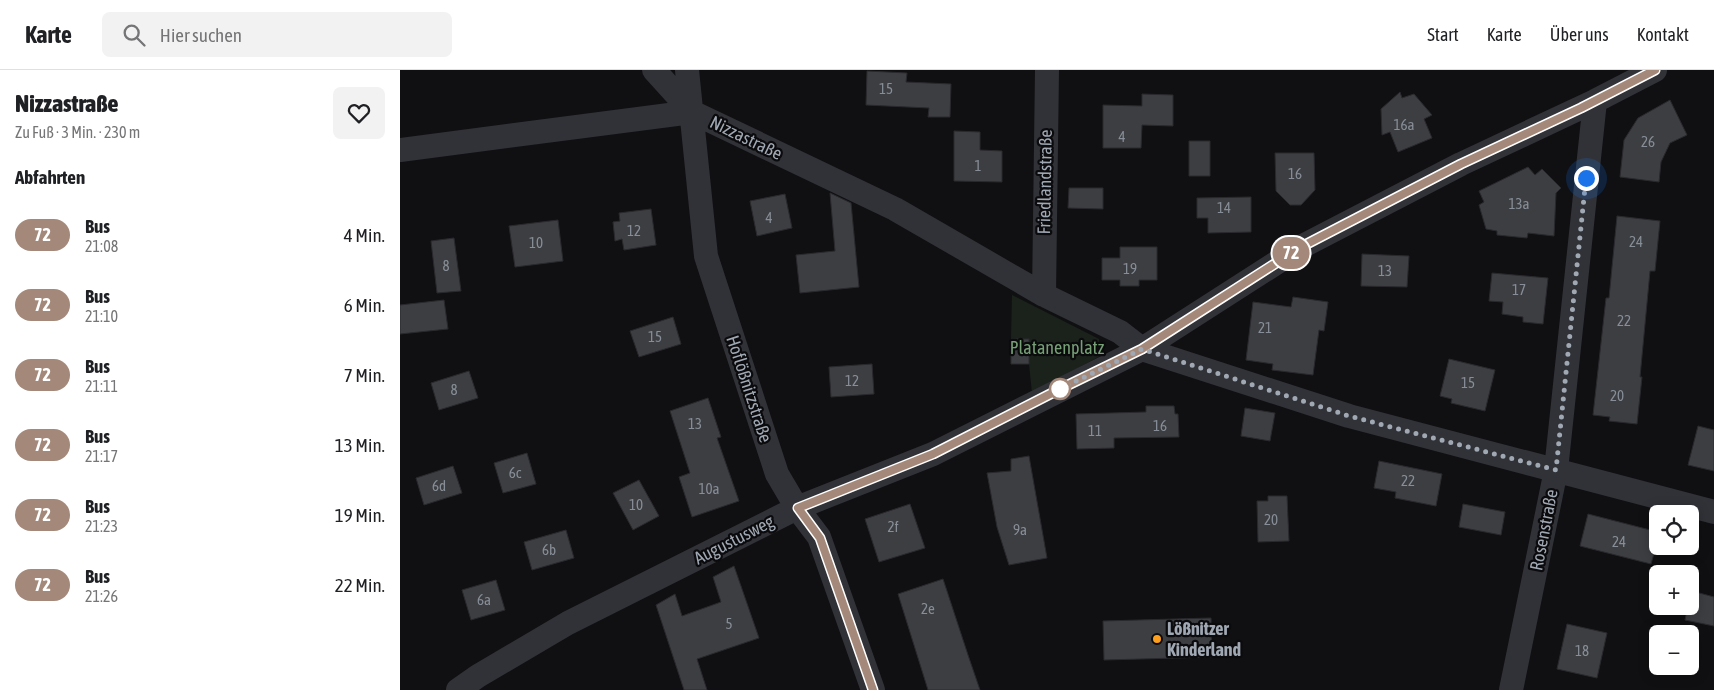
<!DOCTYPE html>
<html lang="de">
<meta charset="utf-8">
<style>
:root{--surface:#fff;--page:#f2f2f2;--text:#202124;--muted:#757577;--line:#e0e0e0}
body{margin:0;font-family:"Asap Condensed",sans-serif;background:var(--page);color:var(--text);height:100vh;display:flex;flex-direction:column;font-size:19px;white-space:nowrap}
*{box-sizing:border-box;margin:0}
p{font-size:16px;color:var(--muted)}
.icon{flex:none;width:28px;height:28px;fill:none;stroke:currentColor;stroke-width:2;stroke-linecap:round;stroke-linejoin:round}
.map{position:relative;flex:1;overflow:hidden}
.sheet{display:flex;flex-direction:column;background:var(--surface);width:400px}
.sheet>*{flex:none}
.badge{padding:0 10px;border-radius:16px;font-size:18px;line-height:32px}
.fabs{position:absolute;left:1249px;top:435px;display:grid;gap:10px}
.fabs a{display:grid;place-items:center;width:50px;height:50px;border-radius:8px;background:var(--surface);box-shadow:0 2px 12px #0003;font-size:25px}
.you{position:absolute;width:25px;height:25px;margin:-12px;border:4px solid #fff;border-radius:50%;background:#1a73e8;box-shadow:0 0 0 8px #1a73e833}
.map>.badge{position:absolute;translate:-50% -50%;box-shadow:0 0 0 2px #fff}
h2{padding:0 15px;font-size:19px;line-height:45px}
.round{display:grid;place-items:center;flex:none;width:52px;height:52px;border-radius:8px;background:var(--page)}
.headline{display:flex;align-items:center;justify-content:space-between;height:85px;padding:0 15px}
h1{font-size:24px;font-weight:800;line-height:38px}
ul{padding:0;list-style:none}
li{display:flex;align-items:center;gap:15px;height:70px;padding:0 15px}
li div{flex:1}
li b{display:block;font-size:19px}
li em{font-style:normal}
li .badge{min-width:55px;font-weight:700;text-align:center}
header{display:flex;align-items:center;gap:30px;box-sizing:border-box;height:70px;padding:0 25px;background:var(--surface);border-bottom:1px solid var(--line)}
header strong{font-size:24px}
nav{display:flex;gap:28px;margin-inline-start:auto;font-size:18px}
.search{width:350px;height:45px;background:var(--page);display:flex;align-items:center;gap:12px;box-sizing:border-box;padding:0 18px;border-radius:8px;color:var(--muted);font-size:19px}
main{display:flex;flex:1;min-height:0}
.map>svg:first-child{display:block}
</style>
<header>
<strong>Karte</strong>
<div class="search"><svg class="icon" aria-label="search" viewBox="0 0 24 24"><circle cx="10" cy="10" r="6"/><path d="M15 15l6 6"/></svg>Hier suchen</div>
<nav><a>Start</a><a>Karte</a><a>Über uns</a><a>Kontakt</a></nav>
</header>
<main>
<section class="sheet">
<div class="headline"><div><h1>Nizzastraße</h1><p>Zu Fuß · 3 Min. · 230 m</p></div><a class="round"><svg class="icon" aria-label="heart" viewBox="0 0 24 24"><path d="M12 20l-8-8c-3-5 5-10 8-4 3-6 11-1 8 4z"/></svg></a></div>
<h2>Abfahrten</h2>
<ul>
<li><span class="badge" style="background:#a4897a;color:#fff">72</span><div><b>Bus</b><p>21:08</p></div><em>4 Min.</em></li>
<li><span class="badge" style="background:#a4897a;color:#fff">72</span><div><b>Bus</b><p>21:10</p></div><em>6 Min.</em></li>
<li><span class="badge" style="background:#a4897a;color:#fff">72</span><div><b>Bus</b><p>21:11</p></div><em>7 Min.</em></li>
<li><span class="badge" style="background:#a4897a;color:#fff">72</span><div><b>Bus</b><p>21:17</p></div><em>13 Min.</em></li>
<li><span class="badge" style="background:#a4897a;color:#fff">72</span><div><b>Bus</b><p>21:23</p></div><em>19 Min.</em></li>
<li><span class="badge" style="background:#a4897a;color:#fff">72</span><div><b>Bus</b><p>21:26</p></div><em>22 Min.</em></li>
</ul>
</section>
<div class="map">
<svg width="1314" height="620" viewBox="0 0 1314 620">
<rect width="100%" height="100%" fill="#101012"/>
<path fill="#1a221b" d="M612,225L699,269L700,286L632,323L629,294V270L611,269Z"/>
<path fill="#3c3e42" stroke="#2a2a2e" d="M467,1L507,3L506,12L551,14L550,47H528L529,38L466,35Z
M1000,22L1002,28L1014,24L1032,45L1024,49L1032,68L998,82L990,62L982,65L981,39Z
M742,24L773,25V56L742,55L741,78H703V35L742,36Z
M1270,30L1287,65L1270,73L1261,92L1259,112L1220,107L1224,70L1238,48Z
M554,61L580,62V80L602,81V112L554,111Z
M789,71H810V106H789Z
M875,83H914L915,120L901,135H890L876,121Z
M1128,97L1135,105L1142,99L1161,118L1156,123L1154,166L1128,163L1127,168L1097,165V161L1086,159L1079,135L1084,132L1079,121Z
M669,118H703V139L668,138Z
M430,123L451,133L459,217L400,223L396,185L435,181Z
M385,124L392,158L357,166L350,131Z
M851,127V162L808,163V148H797V128Z
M251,139L256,175L224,180L222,169L215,171L213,152L220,151L219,143Z
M1217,146L1260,151L1255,201H1250L1240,307H1242L1237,354L1209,351L1210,347L1193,345L1206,228H1209Z
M158,150L163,191L115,197L109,156Z
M54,168L61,221L37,223L31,171Z
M720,177H757V210H739V216H720V210H702V188H720Z
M962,184L1009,186L1007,217L961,216Z
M1092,203L1148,208L1143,254L1123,252V247L1102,244L1103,232L1089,231Z
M893,227L928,232L924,261L919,260L913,305L872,300L873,294L846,290L853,232L891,237Z
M44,230L48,259L0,264V235Z
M273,247L281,274L239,287L230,261Z
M611,269H629V294H611Z
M1049,289L1095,300L1085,341L1051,333L1052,329L1040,326Z
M472,294L474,324L431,327L429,297Z
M69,301L78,328L39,340L31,313Z
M308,328L321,367L317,368L339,431L292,447L279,407L290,403L270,341Z
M746,336H774L775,344H778L779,367L714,368V378L677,379L676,344L746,342Z
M845,338L875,343L870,371L841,366Z
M1298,356L1314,360V401L1288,395Z
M127,383L136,414L103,423L94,393Z
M629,386L647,488L609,495L597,457L587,403L611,401V389Z
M979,391L1042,404L1036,436L995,428L996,422L974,418Z
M53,396L62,423L24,435L16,408Z
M239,410L259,446L233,460L213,423Z
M868,426H887L889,471L858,472L857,431H868Z
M510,434L525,478L479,492L465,449Z
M1063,434L1105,442L1101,465L1059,457Z
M1188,444L1258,462V469L1251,494L1180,476Z
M166,460L174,488L132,500L124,472Z
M334,496L359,568L297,589L307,620H284L256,535L275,524L282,546L321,532L313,507Z
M543,509L568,585L580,620H528L498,524Z
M96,510L105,540L71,550L62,520Z
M1292,521L1314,527V556L1285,550L1288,536H1290Z
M811,548L812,587L704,590L703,551Z
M1167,554L1207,563L1197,608L1157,599Z"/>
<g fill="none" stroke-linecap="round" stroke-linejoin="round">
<path stroke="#313237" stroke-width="24" d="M254,0L292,42
M287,0L306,186L377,404L397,438L419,467L473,620
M0,80L292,42L495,139L644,225L720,262L742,279L949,346L1314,442
M644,225L647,0
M58,620L78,606L168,553L397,438L533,384L742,279L901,177L1061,94L1195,31L1255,0
M1111,620L1156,400L1195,31"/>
</g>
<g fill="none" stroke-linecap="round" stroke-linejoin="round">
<defs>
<path id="line" d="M473,620L420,468L398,438L533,384L660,319L742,279L901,177L1061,94L1181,38L1255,0"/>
</defs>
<use href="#line" stroke="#fff" stroke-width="11"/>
<use href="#line" stroke="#a4897a" stroke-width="8"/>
<path stroke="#a0a8b3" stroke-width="5" stroke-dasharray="0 9" d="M660,319L742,279L949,346L1156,400L1186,108"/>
</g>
<circle fill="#fff" stroke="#a4897a" stroke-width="2.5" cx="660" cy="319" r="10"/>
<circle fill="#fc9e1e" stroke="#0b0b0d" stroke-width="2" cx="757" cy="569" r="5"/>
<g text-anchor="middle" stroke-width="4.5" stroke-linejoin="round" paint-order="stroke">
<g font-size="15" fill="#878e97">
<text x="486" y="24">15</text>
<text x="1004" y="60">16a</text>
<text x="722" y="72">4</text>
<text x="1248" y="77">26</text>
<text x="578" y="101">1</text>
<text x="895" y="109">16</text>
<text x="1119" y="139">13a</text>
<text x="824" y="143">14</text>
<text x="369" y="153">4</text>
<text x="234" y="166">12</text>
<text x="1236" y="177">24</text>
<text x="136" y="178">10</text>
<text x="46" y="201">8</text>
<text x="730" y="204">19</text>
<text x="985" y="206">13</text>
<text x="1119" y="225">17</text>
<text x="1224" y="256">22</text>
<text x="865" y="263">21</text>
<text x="255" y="272">15</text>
<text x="452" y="316">12</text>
<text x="1068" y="318">15</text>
<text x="54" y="325">8</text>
<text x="1217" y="331">20</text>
<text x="295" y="359">13</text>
<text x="760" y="361">16</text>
<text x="695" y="366">11</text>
<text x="115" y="408">6c</text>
<text x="1008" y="416">22</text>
<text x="39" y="421">6d</text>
<text x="309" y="424">10a</text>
<text x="236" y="440">10</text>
<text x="871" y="455">20</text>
<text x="493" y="462">2f</text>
<text x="620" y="465">9a</text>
<text x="1219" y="477">24</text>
<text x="149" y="485">6b</text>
<text x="84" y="535">6a</text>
<text x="528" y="544">2e</text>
<text x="329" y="559">5</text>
<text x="1182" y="586">18</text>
</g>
<g font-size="18" fill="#a0a8b3" stroke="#0b0b0d">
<text transform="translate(346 68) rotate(26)" y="6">Nizzastraße</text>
<text transform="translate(645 112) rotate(-89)" y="6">Friedlandstraße</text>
<text transform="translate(349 319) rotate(72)" y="6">Hoflößnitzstraße</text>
<text transform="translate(1144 460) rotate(-79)" y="6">Rosenstraße</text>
<text transform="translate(334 470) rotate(-27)" y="6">Augustusweg</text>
</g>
<g font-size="18" fill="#77a076" stroke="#0b0b0d">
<text x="657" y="284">Platanenplatz</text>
</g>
<g font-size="18" font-weight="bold" fill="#a0a8b3" stroke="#0b0b0d" text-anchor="start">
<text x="767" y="565">Lößnitzer<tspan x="767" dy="21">Kinderland</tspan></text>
</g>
</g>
</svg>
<div class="fabs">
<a><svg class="icon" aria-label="locate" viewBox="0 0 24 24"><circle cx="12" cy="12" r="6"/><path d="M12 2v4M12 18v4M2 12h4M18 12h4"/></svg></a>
<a>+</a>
<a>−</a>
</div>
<div class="you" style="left:1186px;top:108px"></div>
<b class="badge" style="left:891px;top:183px;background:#a4897a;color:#fff">72</b>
</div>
</main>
